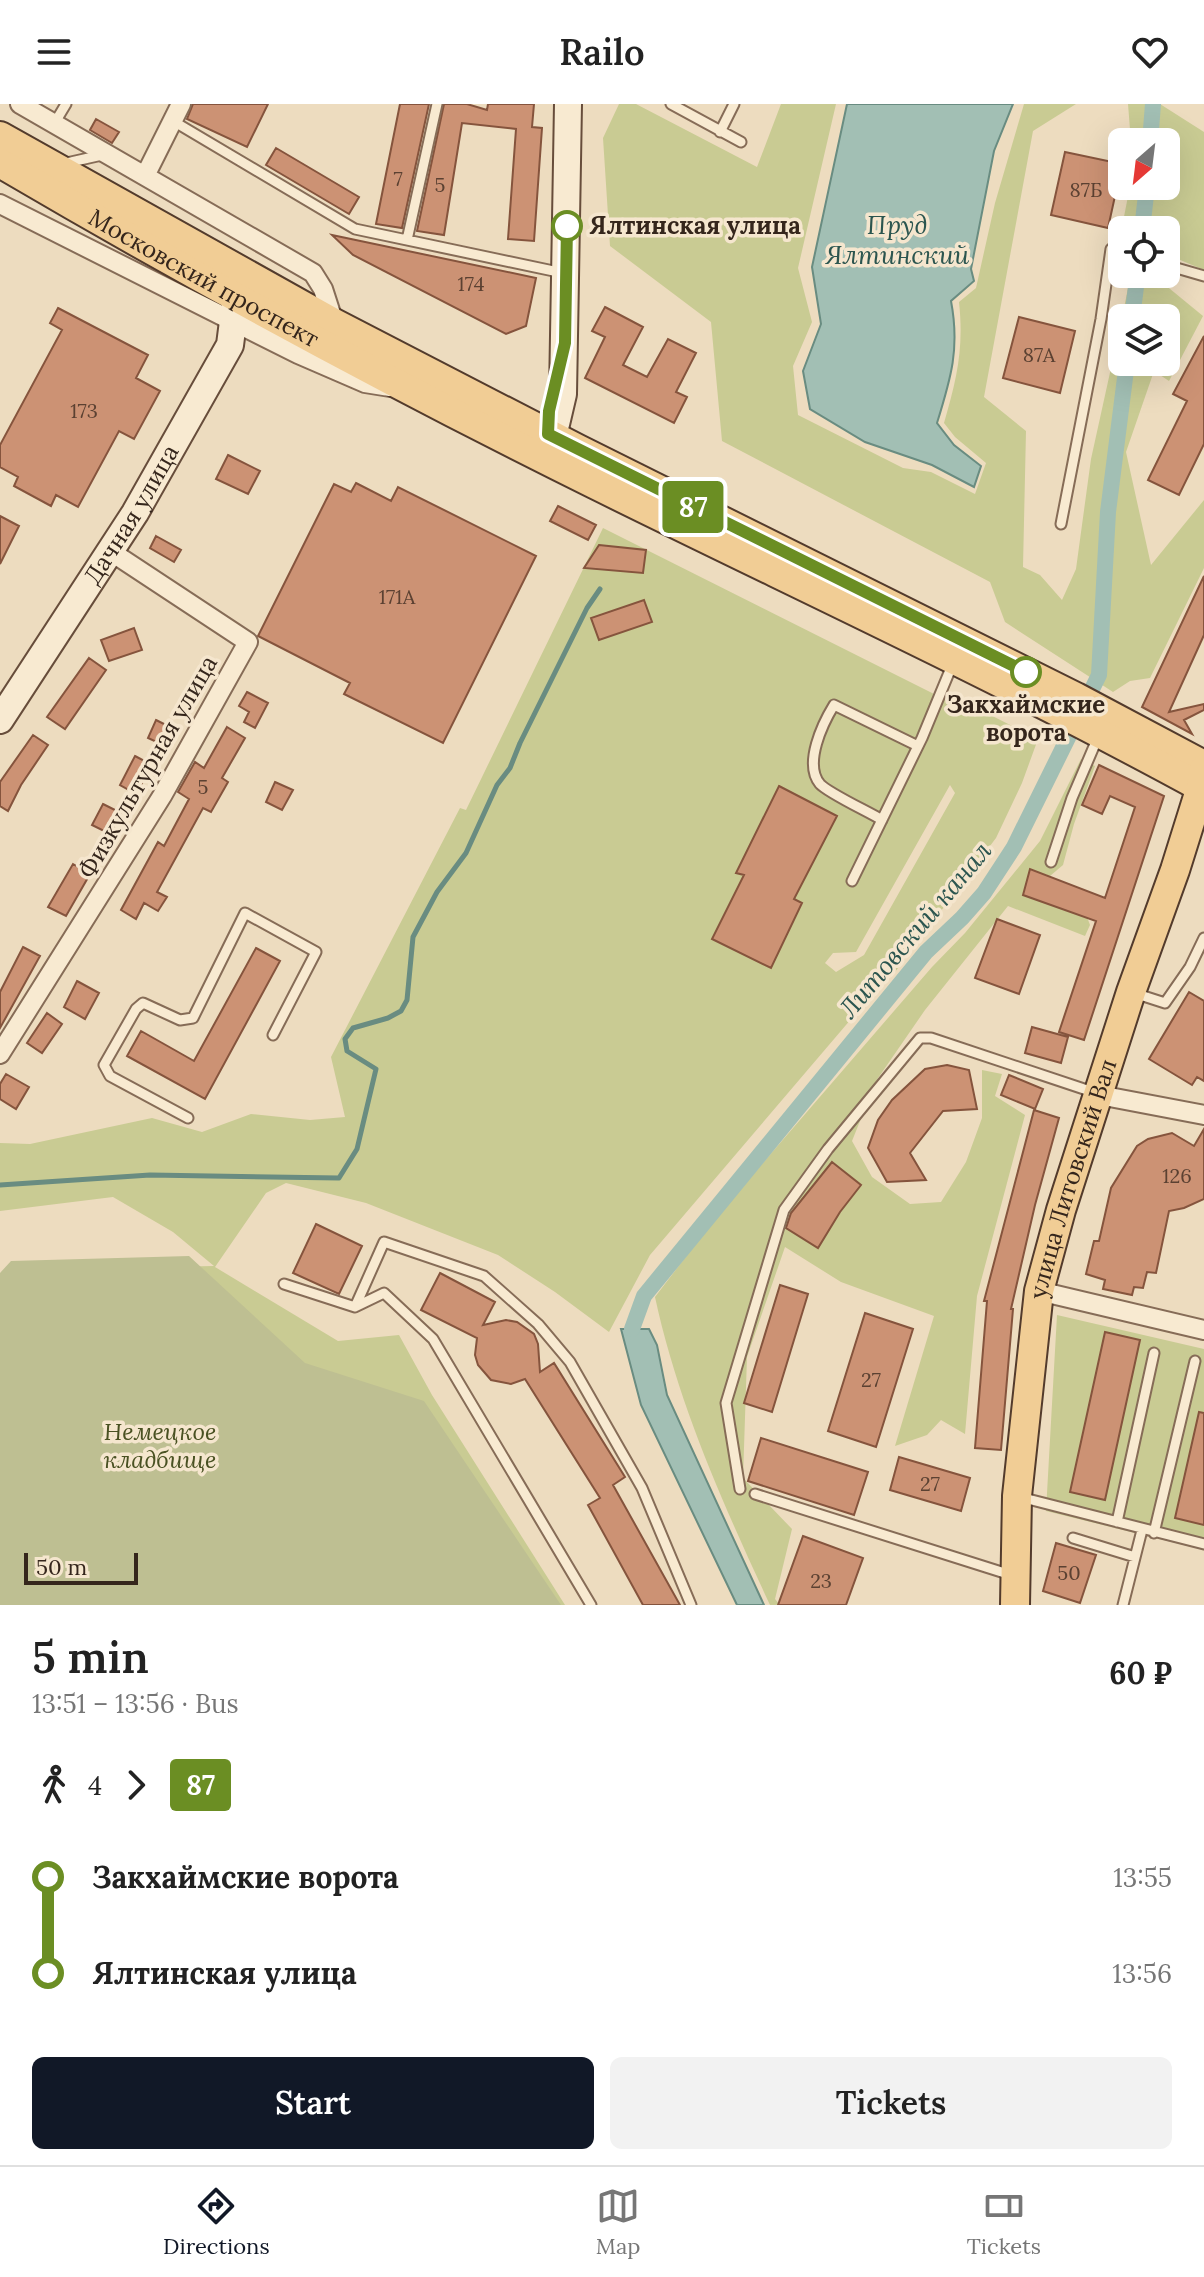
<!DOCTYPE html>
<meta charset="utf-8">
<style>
:root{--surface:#fff;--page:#f2f2f2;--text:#222;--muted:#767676;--line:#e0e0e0;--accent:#111827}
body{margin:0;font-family:Lora,serif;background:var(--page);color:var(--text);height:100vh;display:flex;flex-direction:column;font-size:30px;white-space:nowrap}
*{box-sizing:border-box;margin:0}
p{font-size:26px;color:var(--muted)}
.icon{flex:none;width:44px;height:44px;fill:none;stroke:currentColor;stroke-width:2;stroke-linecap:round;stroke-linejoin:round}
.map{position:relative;height:1501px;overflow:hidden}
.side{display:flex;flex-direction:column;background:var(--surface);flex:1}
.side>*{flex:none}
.badge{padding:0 16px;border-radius:6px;font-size:28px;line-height:52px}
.needle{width:52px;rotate:208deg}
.fabs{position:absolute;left:1108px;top:24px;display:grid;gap:16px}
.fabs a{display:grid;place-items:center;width:72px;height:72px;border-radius:12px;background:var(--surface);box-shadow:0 8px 32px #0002;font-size:40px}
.scale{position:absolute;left:24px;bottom:20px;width:114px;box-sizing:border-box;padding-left:8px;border:4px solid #35261c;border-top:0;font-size:22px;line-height:28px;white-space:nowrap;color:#35261c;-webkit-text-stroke:6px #f5e6ce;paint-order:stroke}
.map>.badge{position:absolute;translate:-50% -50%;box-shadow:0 0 0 4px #fff}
.legs{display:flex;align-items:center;gap:12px;height:88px;padding:0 32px;font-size:26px}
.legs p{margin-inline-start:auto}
.headline{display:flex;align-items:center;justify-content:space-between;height:136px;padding:0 32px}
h1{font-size:44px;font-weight:600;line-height:60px}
.cta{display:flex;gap:16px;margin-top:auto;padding:16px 32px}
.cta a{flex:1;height:92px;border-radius:12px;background:var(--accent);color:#fff;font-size:32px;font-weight:600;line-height:92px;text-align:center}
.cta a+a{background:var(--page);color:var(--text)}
ul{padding:0 32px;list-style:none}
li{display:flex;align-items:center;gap:28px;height:96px;font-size:30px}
li i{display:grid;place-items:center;width:12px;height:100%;margin:0 10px;background:currentColor}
li i::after{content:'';width:20px;height:20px;margin:-10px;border:6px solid;border-radius:50%;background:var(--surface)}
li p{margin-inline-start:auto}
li:first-child i{background:linear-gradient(#0000 50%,currentColor 0)}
li:last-child i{background:linear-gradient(currentColor 50%,#0000 0)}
header{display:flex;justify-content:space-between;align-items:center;height:104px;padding:0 32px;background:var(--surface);font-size:36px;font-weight:600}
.menu{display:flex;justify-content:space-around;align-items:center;height:112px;border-top:2px solid var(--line);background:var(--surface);font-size:22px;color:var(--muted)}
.menu a{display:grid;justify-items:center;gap:4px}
.menu .active{color:var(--accent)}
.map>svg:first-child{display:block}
</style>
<header><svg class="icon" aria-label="menu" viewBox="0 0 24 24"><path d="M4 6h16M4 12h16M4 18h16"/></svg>Railo<svg class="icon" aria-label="heart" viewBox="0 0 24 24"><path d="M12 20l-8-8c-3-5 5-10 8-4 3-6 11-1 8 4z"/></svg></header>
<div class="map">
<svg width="1204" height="1501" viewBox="0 0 1204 1501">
<rect width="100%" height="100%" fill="#eddcbf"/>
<path fill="#c9cb93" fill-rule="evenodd" d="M619,0H636L757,63L781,0H836L798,164L812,218L793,262L798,311L903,364L931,368L975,390L986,359L955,333L944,319C957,274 964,244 959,198L976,184L995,99L1024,0H1076L1033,27L984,293L1026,327L1023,463L1040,471L1062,496L1076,465L1091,355L1122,214V258H1166V214H1122L1128,184L1164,180L1203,212L1169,277L1154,267L1126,348L1151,461L1204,396V464L1150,574L1130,577L1113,588L1005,518L990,478L722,337L711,218L610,142L603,34Z
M1128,0H1160L1204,28V166L1166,150V126H1122L1120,133L1130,82H1166V38H1131Z
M603,424L950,598L953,592L1038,635L1022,679L996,734L895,868L869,894L650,1151L609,1228L555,1188L498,1151L366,1099L286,1079L266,1089L215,1163L338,1237L399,1231L432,1291L565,1501H0V1173L17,1166L214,1162L173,1128L113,1093L0,1107V1039L30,1040L152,1014L202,1028L251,1010L310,1016L345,1013L331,953L460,704L466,706ZM950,681L955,689L864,851L836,868L825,859L833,849L856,848Z
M1081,655L1095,662L1074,720L1063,761L1050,772L1030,765L1023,790L1087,813L1090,821L1085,832L1008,802L925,906L876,977L852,1037L872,1073L910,1100L941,1098L966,1058L982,1014V966L1002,970L995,992L1025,1011L977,1192L965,1330L941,1316L927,1331L895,1342L934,1212L841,1178L785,1143L747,1253L743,1374L792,1425L775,1495L780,1501H770C724,1402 678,1300 655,1193L717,1112L932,863L965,829L1040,737Z
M1057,1211L1204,1245V1446L1046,1407Z"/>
<path fill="#bebf92" d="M189,1152L305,1259L424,1297L561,1501H0V1169L11,1157Z"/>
<path fill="#a2bfb4" stroke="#698c81" stroke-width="2" d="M847,0H1013L994,47L971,165L974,177L951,197C960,244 951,274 937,319L954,341L981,362L974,383L932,361L865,338L810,305L803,267L821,220L812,163Z
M621,1225H649L657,1241L667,1291L764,1501H737L641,1301Z"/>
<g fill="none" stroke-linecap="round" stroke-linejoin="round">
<path stroke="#698c81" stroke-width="5" d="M0,1081L150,1071L339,1074L357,1045L376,965L347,947L345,935L353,924L388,914L401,907L407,896L413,833L437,788L466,749L497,681L510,664L520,639L587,504L600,485"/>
<path stroke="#a2bfb4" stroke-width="16" d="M1150,38L1153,0
M1142,126L1147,82
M1132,214L1137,175
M632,1225L644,1192L926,848L962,814L984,789L1014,743L1099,571L1108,408L1127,258"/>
</g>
<path fill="#cc9274" stroke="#85543d" stroke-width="2" d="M193,0H268L247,43L187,15Z
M400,0H429L402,124L376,120Z
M444,0H467L487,6L488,0H534L532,23L542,24L534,137L508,135L516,25L462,19L444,131L417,127Z
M96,15L119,28L112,39L90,26Z
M276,44L359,93L349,110L266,61Z
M1065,48L1122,60L1108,124L1051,111Z
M332,131L536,174L526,222L506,230L353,151Z
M605,203L643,223L623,261L647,273L668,235L696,249L676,288L687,293L674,319L585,274L605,233L592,227Z
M58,204L148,251L136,274L160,287L134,335L119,327L78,403L56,391L51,402L14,382L18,373L0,363V341L62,226L50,219Z
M1019,213L1075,227L1060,289L1003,274Z
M1204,232V340L1179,391L1148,376L1187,297L1173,290Z
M228,351L260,367L248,390L216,375Z
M356,379L391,397L398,383L536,452L443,639L344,590L350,579L258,532L334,380L351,388Z
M558,402L596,421L588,436L550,417Z
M0,412L19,422L0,460Z
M156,432L181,446L174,458L150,444Z
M599,441L646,446L643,469L584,464Z
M1204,472V531L1169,608L1204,600V606L1184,616L1192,630L1142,603Z
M644,496L652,518L599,536L591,514Z
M134,524L142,546L109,557L101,536Z
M89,554L106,566L65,625L47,613Z
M247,588L268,599L255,624L244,618L249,608L239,602Z
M156,616L172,624L163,641L148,634Z
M227,623L245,634L222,674L228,678L211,708L203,704L157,788L167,793L158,807L144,799L136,815L121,806L158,738L164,742L189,695L178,688L195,658L204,664Z
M33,631L48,641L21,681L8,707L0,702V678Z
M135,652L152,661L136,690L120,681Z
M1099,661L1164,692L1084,936L1059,928L1096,817L1023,791L1030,765L1105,794L1135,703L1110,692L1102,710L1082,701Z
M275,678L293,686L282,706L266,698Z
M779,682L837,712L794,795L802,799L771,864L712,835L744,771L736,769Z
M103,700L121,709L110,730L92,721Z
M73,760L90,770L66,812L48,803Z
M997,815L1040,831L1019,890L975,874Z
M23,843L40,852L0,924V888Z
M256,844L280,857L205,995L127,952L141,927L194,957Z
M77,877L99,889L85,915L64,903Z
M1189,888L1204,897V977L1197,973L1192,981L1149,955Z
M47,909L62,920L42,949L27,939Z
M1032,923L1068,933L1061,959L1025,949Z
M947,961L969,966L977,1005L943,1007L910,1049L926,1076L887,1078L868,1044L878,1016L892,996L925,965Z
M6,970L29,983L16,1005L0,995V980Z
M1009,971L1043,985L1035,1005L1001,991Z
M1034,1006L1059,1014L1035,1101L1011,1205H1013L1001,1346L975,1344L987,1197H984Z
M1204,1025V1095L1184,1104L1169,1107L1156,1169L1147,1168L1143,1184L1134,1183L1132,1191L1103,1185L1105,1176L1086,1170L1094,1137H1099L1111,1084L1137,1042L1148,1035L1172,1029L1194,1042Z
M832,1058L861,1081L840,1108L818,1144L786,1124L791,1109Z
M316,1120L362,1142L339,1190L293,1169Z
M440,1169L495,1198L483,1221L506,1216L517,1218L534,1230L538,1240L540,1268L554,1259L625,1373L613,1381L680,1501H643L588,1401L600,1394L525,1275L511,1280L491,1276L478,1261L475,1251L477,1234L421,1206Z
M780,1181L808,1190L772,1308L744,1299Z
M865,1209L913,1225L876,1343L828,1327Z
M1105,1228L1140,1236L1105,1396L1070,1388Z
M1199,1308L1204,1309V1421L1175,1414Z
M761,1334L868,1368L854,1411L748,1377Z
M899,1353L970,1374L961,1407L890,1386Z
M803,1432L863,1454L846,1501H778Z
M1056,1439L1096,1451L1080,1499L1043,1487Z"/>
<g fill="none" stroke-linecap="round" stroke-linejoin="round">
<defs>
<path id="lane" d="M671,0L741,38
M173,17L355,125L563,169
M54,20L66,0
M720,28L734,0
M62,60L102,51
M407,136L437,0
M1166,161L1204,172
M1061,420L1101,215L1111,145L1122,148
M882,716C869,708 828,689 820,680C803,660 823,619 834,601L918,642
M1051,758L1072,694L1098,633
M852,777L922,634L953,559
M1134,889L1165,899L1190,863L1204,834
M188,1014L110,972L104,961L136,905L143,899L180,916L193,914L245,809L316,848L273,931
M284,1180L355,1203L384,1189L433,1235L591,1501
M355,1203L384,1138L484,1172L538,1220L570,1258L642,1384L691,1501
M740,1385L726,1299L784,1106L828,1045L920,934H931L1096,989
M755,1390L1011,1471
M1020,1393L1204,1440
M1117,1418L1154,1249
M1154,1429L1195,1257
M1073,1434L1135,1453
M1123,1501L1142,1426"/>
<path id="street" d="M20,0L313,169L323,185L334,219
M145,72L181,0
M0,100L298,250L365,279L390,283
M0,950L162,692L248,538L110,447
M1099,991L1204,1011
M1039,1187L1204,1226"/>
<g id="secondary">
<path d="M548,330L556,320L563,290L568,0"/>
<path id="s1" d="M0,616L135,409L230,241L236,194"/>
</g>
<g id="primary">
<path d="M0,32L334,219L578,345L1076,593L1204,661"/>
<path id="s2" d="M0,59C194,173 392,280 594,380C798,481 1005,576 1204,685"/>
<path id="s3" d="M1015,1501L1017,1392L1039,1187L1061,1106L1131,888L1175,766L1201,683L1204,665"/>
</g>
</defs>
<use href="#lane" stroke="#866c57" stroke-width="13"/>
<use href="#street" stroke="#866c57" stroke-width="22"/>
<use href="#secondary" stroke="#674d3b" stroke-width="30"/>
<use href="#primary" stroke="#533b2c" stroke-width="32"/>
<use href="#lane" stroke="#f8ead1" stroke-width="9"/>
<use href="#street" stroke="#f8ead1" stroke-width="18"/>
<use href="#secondary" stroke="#f8ead1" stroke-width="26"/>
<use href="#primary" stroke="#f1cd95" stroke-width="28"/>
</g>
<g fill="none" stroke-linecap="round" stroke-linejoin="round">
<defs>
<path id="line-1" d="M567,122L565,239L549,307L548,330L1026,568"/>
</defs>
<use href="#line-1" stroke="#fff" stroke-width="18"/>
<use href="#line-1" stroke="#6b8e23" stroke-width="12"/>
</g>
<g fill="#fff" stroke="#6b8e23" stroke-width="4">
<circle cx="567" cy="122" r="14"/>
<circle cx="1026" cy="568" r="14"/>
</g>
<g text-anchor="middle" stroke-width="7" stroke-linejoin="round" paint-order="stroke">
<g font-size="20" fill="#5b4132">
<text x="398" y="82">7</text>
<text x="440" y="88">5</text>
<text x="1086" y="93">87Б</text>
<text x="471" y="187">174</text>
<text x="1039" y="258">87А</text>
<text x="84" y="314">173</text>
<text x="397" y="500">171А</text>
<text x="203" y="690">5</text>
<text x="1177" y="1079">126</text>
<text x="871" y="1283">27</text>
<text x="930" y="1387">27</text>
<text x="1069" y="1476">50</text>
<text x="821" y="1484">23</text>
</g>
<g font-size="24" font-weight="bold" fill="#35261c" stroke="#f5e6ce" text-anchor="start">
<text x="589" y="130">Ялтинская улица</text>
<text x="1026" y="609" text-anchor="middle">Закхаймские<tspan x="1026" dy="28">ворота</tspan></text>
</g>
<g font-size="24" fill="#35261c" stroke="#f5e6ce">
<text dy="8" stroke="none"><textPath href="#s2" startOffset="234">Московский проспект</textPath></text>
<text dy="8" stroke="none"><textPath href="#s1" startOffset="244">Дачная улица</textPath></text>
<text transform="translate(148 663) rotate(-60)" y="8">Физкультурная улица</text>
<text dy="8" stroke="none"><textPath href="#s3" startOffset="432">улица Литовский Вал</textPath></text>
</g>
<g font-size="24" font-style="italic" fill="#495122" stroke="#f5e6ce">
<text x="160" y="1336">Немецкое<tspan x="160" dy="28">кладбище</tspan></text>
</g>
<g font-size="26" font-style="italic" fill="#2b554f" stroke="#f5e6ce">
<text x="897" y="130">Пруд<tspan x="897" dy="30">Ялтинский</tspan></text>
<text transform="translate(915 826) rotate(-50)" y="9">Литовский канал</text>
</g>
</g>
</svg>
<div class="fabs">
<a><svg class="needle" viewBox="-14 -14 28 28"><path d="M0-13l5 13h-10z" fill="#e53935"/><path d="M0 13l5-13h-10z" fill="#767676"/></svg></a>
<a><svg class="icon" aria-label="locate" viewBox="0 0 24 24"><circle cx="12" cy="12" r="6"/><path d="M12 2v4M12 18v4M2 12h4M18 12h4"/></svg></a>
<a><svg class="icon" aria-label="layers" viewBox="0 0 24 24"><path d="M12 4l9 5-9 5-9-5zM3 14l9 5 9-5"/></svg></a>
</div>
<div class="scale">50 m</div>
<b class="badge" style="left:693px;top:403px;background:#6b8e23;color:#fff">87</b>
</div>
<section class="side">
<div class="headline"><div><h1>5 min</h1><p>13:51 – 13:56 · Bus</p></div><b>60 ₽</b></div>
<div class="legs"><svg class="icon" aria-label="walk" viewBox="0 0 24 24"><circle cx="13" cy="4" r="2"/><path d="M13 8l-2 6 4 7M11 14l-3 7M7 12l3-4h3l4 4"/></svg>4<svg class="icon" aria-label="forward" viewBox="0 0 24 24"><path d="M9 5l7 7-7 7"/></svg><b class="badge" style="background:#6b8e23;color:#fff">87</b></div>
<ul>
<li><i style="color:#6b8e23"></i><b>Закхаймские ворота</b><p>13:55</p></li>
<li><i style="color:#6b8e23"></i><b>Ялтинская улица</b><p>13:56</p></li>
</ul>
<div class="cta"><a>Start</a><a>Tickets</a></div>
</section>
<nav class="menu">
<a class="active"><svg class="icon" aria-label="directions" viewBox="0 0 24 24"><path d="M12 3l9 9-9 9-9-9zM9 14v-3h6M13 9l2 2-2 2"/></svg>Directions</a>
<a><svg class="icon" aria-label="map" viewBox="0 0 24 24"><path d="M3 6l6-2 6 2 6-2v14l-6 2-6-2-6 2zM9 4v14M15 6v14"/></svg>Map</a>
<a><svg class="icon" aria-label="tickets" viewBox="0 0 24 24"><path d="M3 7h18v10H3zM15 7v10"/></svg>Tickets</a>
</nav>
